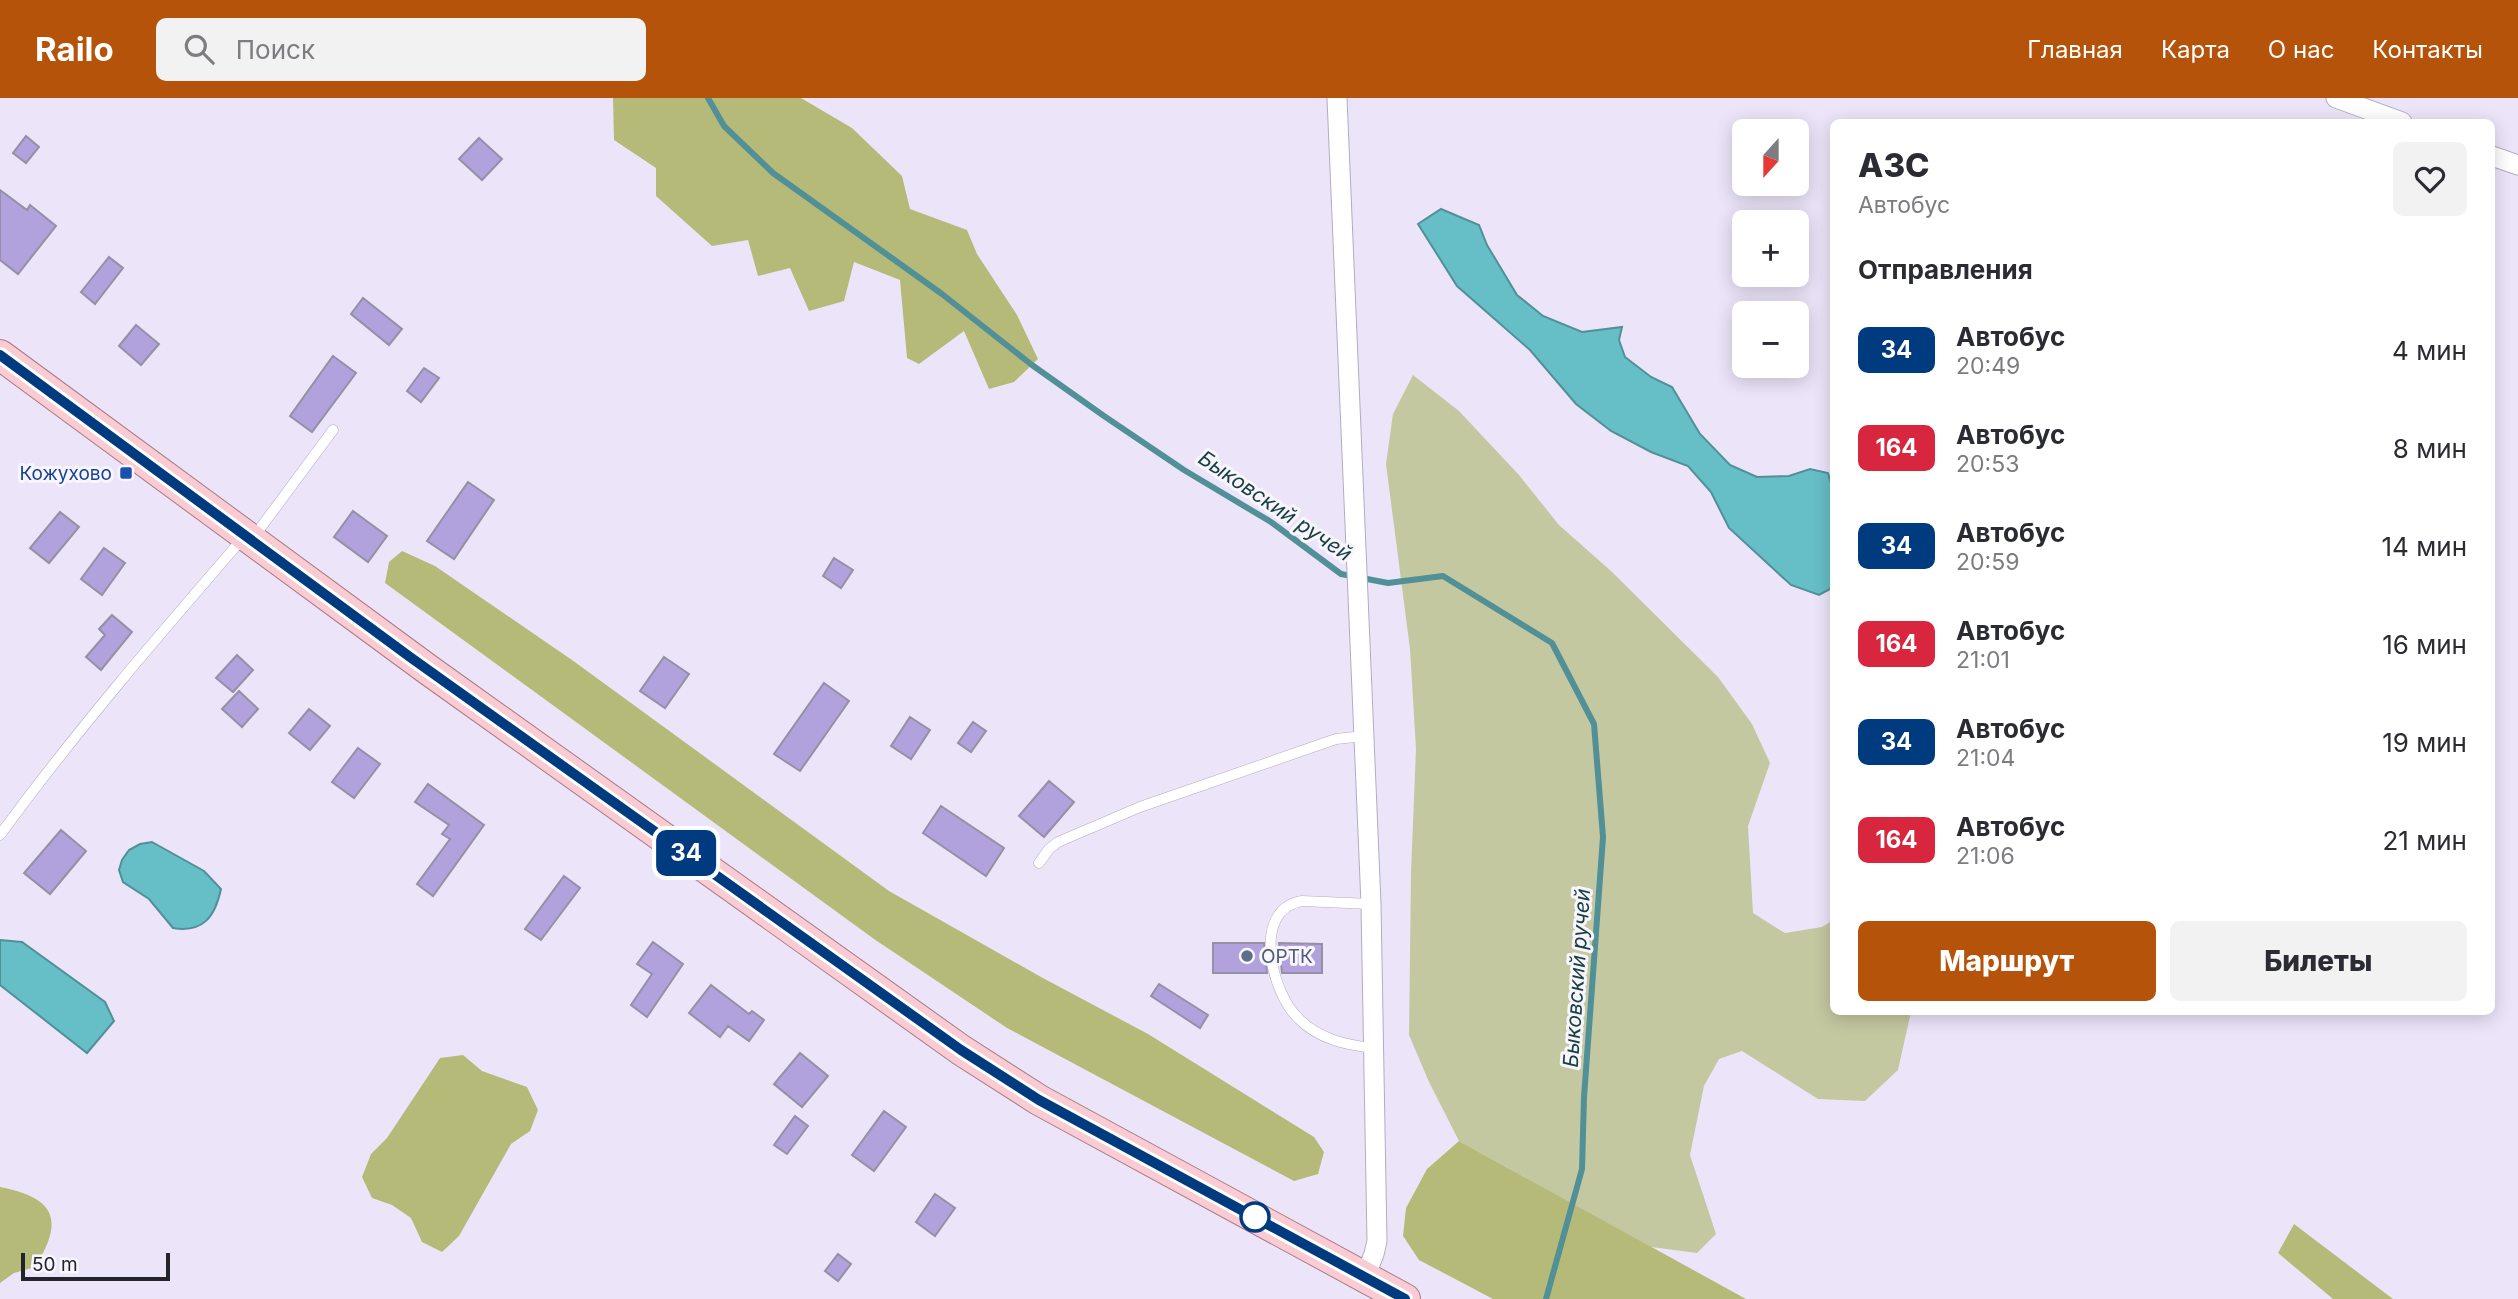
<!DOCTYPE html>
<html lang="ru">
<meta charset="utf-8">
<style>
:root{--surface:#fff;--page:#f2f2f3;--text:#2b2b33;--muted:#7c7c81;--accent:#b45309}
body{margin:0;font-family:Inter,sans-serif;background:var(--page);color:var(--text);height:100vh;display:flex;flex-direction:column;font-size:26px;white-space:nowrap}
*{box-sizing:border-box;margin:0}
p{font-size:23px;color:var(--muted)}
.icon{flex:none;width:38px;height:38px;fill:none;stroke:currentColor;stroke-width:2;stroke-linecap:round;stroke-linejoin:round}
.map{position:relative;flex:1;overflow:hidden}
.details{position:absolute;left:1830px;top:21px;width:665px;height:896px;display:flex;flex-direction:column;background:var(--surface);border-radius:10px;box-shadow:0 4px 18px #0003}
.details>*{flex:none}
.badge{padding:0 14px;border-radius:10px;font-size:24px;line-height:46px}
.needle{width:46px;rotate:201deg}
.fabs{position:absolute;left:1732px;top:21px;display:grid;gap:14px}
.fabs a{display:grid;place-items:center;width:77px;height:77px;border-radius:10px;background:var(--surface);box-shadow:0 4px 18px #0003;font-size:35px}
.scale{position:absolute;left:21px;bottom:18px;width:149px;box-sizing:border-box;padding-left:7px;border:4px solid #25232a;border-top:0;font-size:19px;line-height:24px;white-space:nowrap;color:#25232a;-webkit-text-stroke:5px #f8f5fd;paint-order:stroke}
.map>.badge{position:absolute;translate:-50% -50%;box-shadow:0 0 0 4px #fff}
h2{padding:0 28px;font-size:26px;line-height:63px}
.round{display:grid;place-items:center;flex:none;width:74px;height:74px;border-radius:10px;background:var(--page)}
.head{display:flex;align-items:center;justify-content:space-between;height:119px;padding:0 28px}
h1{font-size:33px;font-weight:800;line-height:52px}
.action{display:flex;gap:14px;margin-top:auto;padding:14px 28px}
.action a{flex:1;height:80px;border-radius:10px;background:var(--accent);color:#fff;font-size:28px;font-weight:800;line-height:80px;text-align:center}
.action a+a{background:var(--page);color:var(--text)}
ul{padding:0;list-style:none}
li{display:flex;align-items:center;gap:21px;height:98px;padding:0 28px}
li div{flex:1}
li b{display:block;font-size:26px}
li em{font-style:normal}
li .badge{min-width:77px;font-weight:700;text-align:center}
header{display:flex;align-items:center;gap:42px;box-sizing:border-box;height:98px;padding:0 35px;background:var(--accent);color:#fff}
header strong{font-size:33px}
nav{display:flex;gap:38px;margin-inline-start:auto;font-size:24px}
.search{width:490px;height:63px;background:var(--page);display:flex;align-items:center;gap:18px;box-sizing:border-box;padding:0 24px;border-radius:10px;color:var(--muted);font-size:26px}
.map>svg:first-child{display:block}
</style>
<header>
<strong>Railo</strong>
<div class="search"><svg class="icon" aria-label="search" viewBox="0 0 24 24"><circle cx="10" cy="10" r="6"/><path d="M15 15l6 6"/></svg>Поиск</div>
<nav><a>Главная</a><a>Карта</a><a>О нас</a><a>Контакты</a></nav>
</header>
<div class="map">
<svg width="2518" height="1201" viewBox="0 0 2518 1201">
<rect width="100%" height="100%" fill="#ece5fa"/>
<path fill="#c4c8a1" d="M1413,277L1459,313L1519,377L1559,427L1611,473L1718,579L1752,626L1770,665L1748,728L1753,815L1785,835L1822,829L1834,822V914H1911L1898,972L1865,1003L1818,1001L1742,953L1719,961L1704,988L1690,1057L1716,1136L1697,1155L1651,1149L1459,1043L1429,984L1409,937L1411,774L1416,651L1410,551L1386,366L1393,316Z"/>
<path fill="#b6ba79" d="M613,0H801L852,30L902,78L910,111L967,132L977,156L1017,217L1038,261L1014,284L989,291L964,233L919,266L907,260L900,182L854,164L844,203L809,213L790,170L758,178L748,142L712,148L656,98V70L614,42Z
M402,453L435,468L572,562L889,793L1041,879L1148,936L1314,1039L1324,1054L1318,1076L1294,1083L1007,930L874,841L385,485L389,464Z
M463,957L482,973L527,989L538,1012L530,1033L511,1046L459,1138L442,1154L422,1144L411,1120L392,1107L372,1100L362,1079L371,1056L387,1040L440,960Z
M1459,1043L1746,1201H1493L1419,1162L1403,1138L1406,1110L1427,1071Z
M0,1089C55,1100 65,1121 35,1169L14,1175L0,1185Z
M2294,1126L2393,1201H2333L2278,1155Z"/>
<path fill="#66bec7" stroke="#529098" stroke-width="2" d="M1441,111L1479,127L1487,147L1517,197L1543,218L1582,234L1622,229L1619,242L1625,259L1651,279L1672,289L1700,336L1730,367L1757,379L1789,378L1810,371L1828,375L1834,395V489L1819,497L1791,487L1729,430L1711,394L1688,368L1651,354L1611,333L1576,306L1530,252L1457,188L1418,126Z
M152,744L204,773L221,791C215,819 203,835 173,830L149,801L123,784L119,772L122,762L129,752L140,746Z
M0,842L22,844L105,904L114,923L87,955L0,887Z"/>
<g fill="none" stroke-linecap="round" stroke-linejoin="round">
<path stroke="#529098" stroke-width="6" d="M708,0L724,28L773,75L942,196L1032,267L1104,318L1184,372L1271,424L1341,476L1388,485L1443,478L1552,545L1594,626L1603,739L1584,999L1582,1071L1546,1201"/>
</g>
<path fill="#b1a1dc" stroke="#9590a3" stroke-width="2" d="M26,38L39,49L26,65L13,55Z
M479,40L502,61L482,82L459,61Z
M0,92L27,112L30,107L56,128L18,176L0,162Z
M109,159L123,170L95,206L81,194Z
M363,200L402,231L389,247L351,216Z
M136,227L159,246L141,267L119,248Z
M333,258L356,275L312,334L290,318Z
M424,270L439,280L421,304L407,293Z
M468,384L494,402L454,461L427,443Z
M353,413L387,438L368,464L334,439Z
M60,414L79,429L49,465L30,450Z
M104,450L125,465L102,497L81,481Z
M834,460L853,472L841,490L823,478Z
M112,517L132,534L101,572L86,559L105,537L99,531Z
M237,557L253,572L233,594L216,580Z
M664,559L689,576L665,610L640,593Z
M824,585L849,603L800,673L774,656Z
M239,593L258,611L242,629L222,611Z
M309,611L330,628L310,652L289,635Z
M910,619L930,632L911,661L891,648Z
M973,624L986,633L971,654L958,645Z
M358,650L380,666L354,700L332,684Z
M1049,683L1074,704L1044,739L1019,718Z
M428,686L484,727L433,798L417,786L450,741L442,736L449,727L415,704Z
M941,708L1004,750L986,778L923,735Z
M61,732L86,753L50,796L24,775Z
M564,778L580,790L541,842L525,831Z
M653,844L683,866L647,919L631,907L652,876L637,866Z
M1213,845H1264L1267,875H1213Z
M1279,845L1322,846V875H1282Z
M1159,886L1208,917L1200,930L1151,898Z
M711,887L749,916L752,913L764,922L749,943L728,928L720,939L689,915Z
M800,955L828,978L802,1009L774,986Z
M884,1013L906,1029L874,1073L852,1057Z
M795,1018L808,1028L787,1056L774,1047Z
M935,1096L955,1110L935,1138L916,1124Z
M838,1156L851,1166L838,1183L825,1173Z"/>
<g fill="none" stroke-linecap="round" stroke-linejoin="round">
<defs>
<path id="service" d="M253,440L333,332
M0,737C76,633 160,536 244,439
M1039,765L1049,751L1058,744L1140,709L1336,641L1364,638
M1371,806L1302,803C1251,811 1271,895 1299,921C1319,941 1346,947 1373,950"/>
<path id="minor" d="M1337,0L1371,806L1377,1143L1374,1156L1365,1179
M2336,0L2402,24
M2492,58L2518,67"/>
<path id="primary" d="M0,257L430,573L961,952L1039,1002L1405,1201"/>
</defs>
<use href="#service" stroke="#b2acbf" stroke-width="11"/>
<use href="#minor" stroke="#b2acbf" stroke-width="21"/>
<use href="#primary" stroke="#ac7984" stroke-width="32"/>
<use href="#service" stroke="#fff" stroke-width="10"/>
<use href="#minor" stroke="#fff" stroke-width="19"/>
<use href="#primary" stroke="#f9cbd3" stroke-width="30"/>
</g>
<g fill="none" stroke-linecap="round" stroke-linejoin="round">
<defs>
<path id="line" d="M0,257L410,559L961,952L1039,1002L1405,1201"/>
</defs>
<use href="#line" stroke="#fff" stroke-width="16"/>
<use href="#line" stroke="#003b80" stroke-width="10"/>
</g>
<rect fill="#1a4fb4" stroke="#f8f5fd" stroke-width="2.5" x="119" y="368" width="14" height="14" rx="3.5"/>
<circle fill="#5c6f8a" stroke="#f8f5fd" stroke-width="2.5" cx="1247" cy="858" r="7"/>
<circle fill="#fff" stroke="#003b80" stroke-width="3.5" cx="1255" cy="1119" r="14"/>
<g text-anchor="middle" stroke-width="6" stroke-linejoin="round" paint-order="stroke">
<g font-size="19" fill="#164399" stroke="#f8f5fd" text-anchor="end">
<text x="112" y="382">Кожухово</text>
</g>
<g font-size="19" fill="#4e5e75" stroke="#f8f5fd" text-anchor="start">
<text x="1261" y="865">ОРТК</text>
</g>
<g font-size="21" font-style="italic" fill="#164043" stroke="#f8f5fd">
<text transform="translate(1275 408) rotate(34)" y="7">Быковский ручей</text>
<text transform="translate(1577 880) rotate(-86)" y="7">Быковский ручей</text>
</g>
</g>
</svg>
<div class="fabs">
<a><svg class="needle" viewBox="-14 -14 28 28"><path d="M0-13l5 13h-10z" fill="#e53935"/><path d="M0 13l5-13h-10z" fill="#7c7c81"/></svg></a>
<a>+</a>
<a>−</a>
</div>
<div class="scale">50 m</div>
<b class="badge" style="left:686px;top:755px;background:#003b80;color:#fff">34</b>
<section class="details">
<div class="head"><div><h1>АЗС</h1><p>Автобус</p></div><a class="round"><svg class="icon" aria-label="heart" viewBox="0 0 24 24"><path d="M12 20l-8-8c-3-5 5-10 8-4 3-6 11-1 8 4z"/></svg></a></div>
<h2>Отправления</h2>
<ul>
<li><span class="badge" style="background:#003b80;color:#fff">34</span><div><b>Автобус</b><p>20:49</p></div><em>4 мин</em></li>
<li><span class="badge" style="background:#d7263d;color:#fff">164</span><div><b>Автобус</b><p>20:53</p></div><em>8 мин</em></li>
<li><span class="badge" style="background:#003b80;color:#fff">34</span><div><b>Автобус</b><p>20:59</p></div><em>14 мин</em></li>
<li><span class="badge" style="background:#d7263d;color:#fff">164</span><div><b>Автобус</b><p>21:01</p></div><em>16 мин</em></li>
<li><span class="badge" style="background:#003b80;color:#fff">34</span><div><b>Автобус</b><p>21:04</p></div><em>19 мин</em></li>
<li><span class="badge" style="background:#d7263d;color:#fff">164</span><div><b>Автобус</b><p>21:06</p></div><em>21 мин</em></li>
</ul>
<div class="action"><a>Маршрут</a><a>Билеты</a></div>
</section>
</div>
